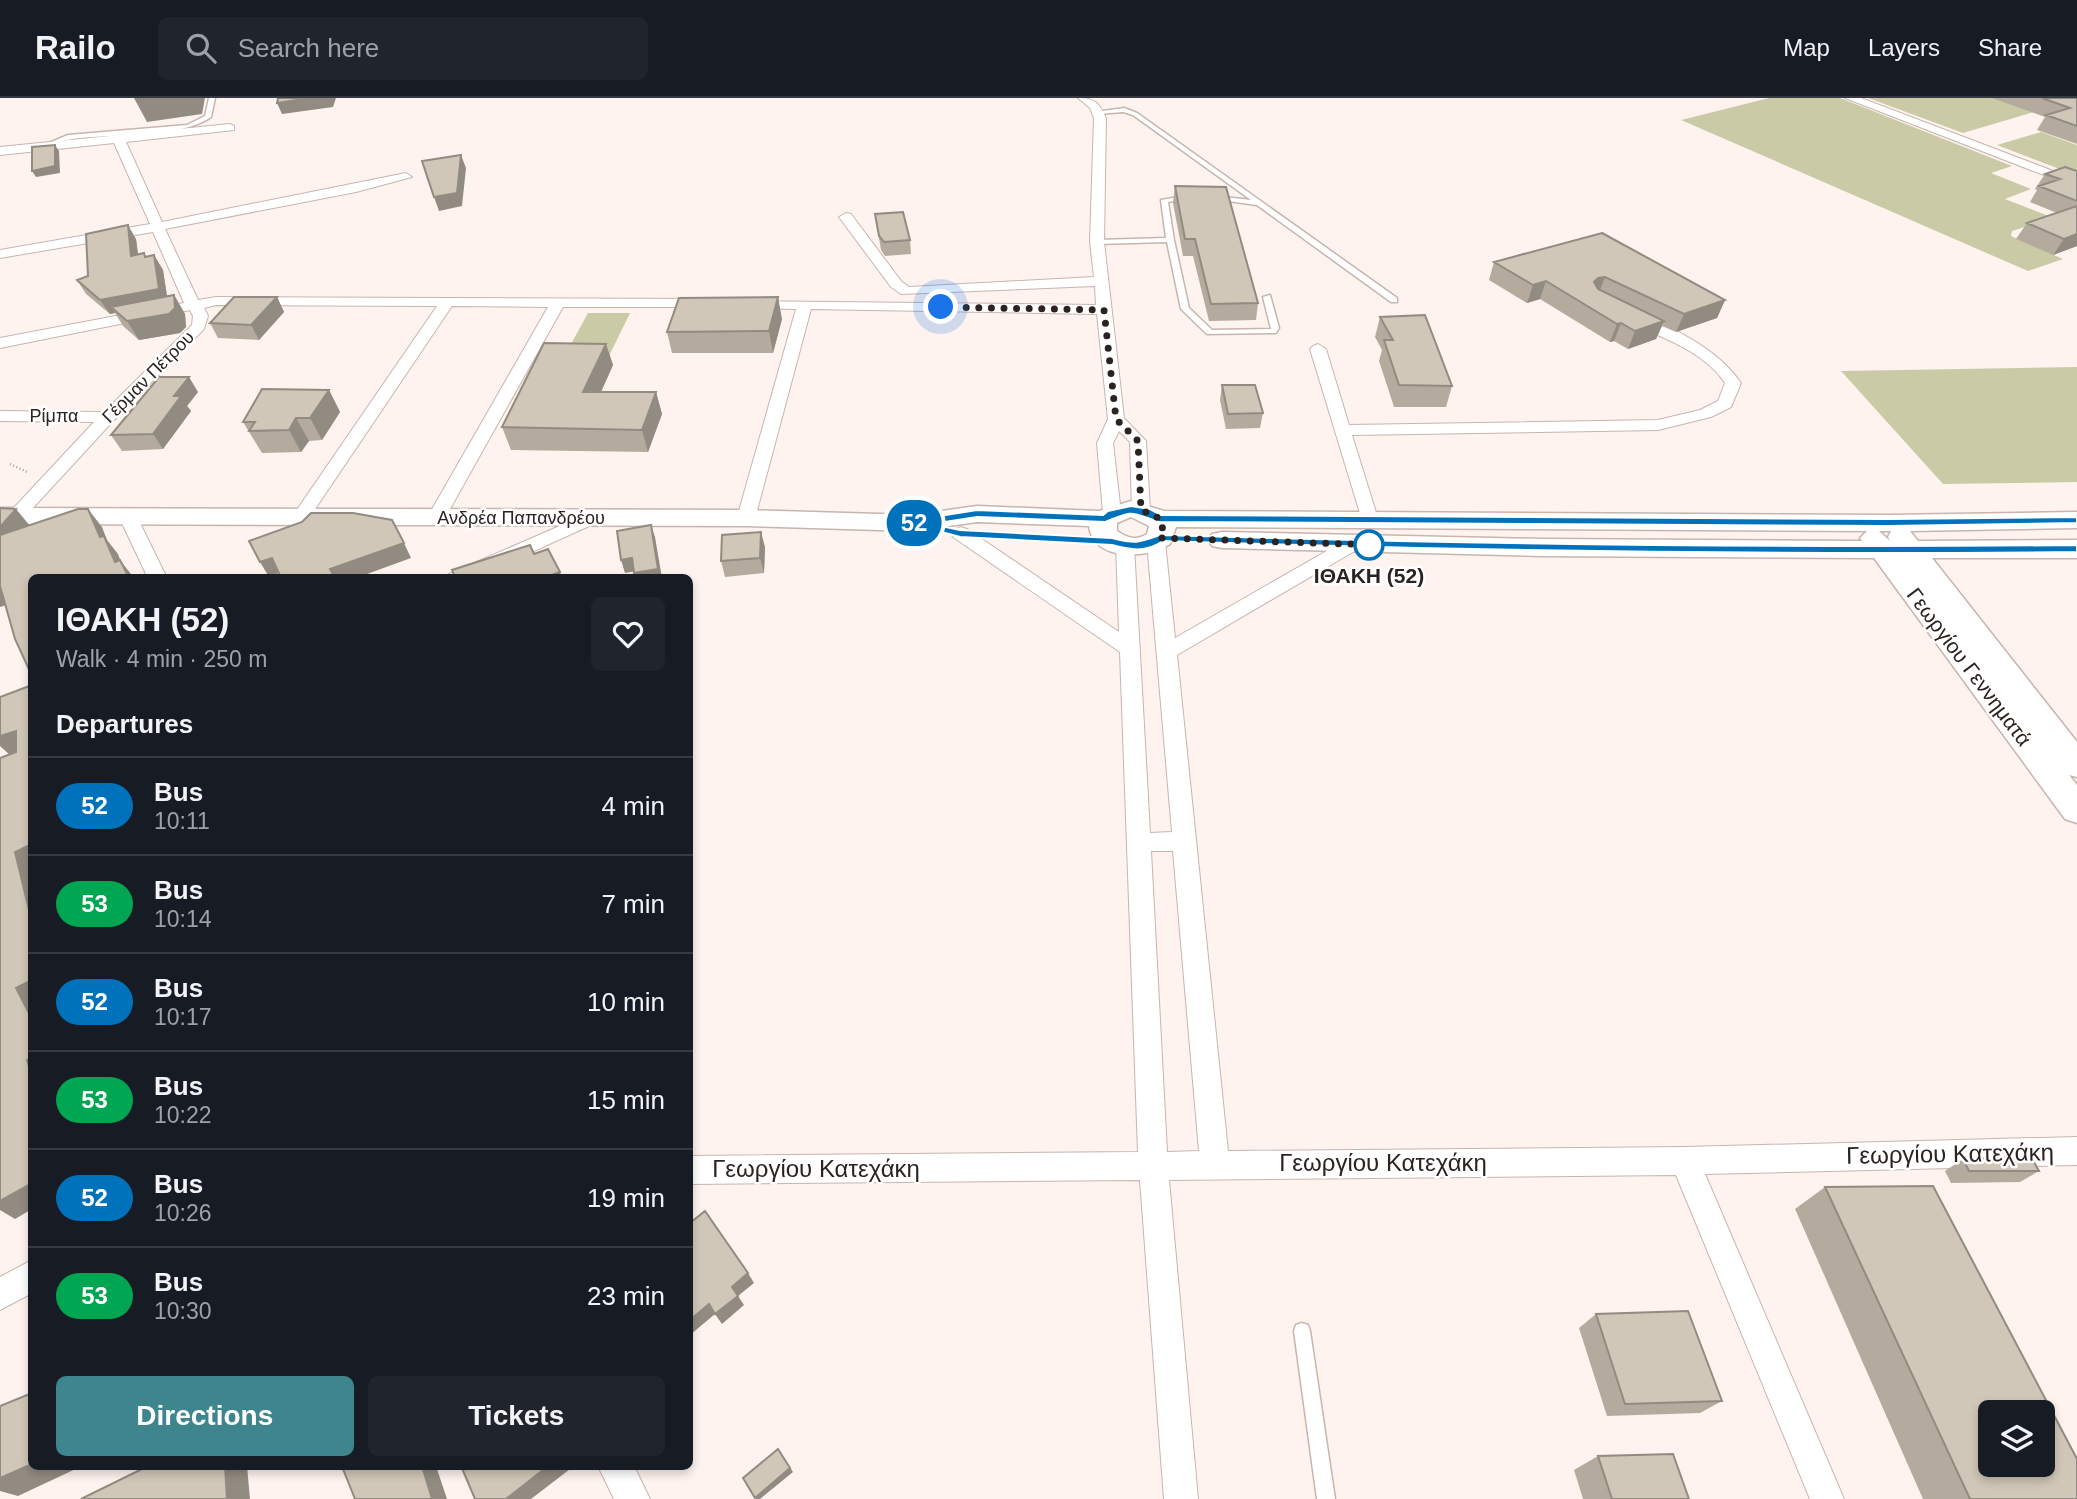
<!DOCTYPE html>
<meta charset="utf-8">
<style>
:root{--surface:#171b24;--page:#20242c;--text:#f1f3f6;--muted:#9ea1a6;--line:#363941;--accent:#3e858d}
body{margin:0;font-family:Arial,sans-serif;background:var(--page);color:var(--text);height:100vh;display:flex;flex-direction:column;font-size:26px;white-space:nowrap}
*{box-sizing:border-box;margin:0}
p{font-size:23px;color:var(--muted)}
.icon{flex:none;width:38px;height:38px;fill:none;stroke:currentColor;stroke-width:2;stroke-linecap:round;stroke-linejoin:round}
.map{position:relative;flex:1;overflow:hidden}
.panel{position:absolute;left:28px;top:476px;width:665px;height:896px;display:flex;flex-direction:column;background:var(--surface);border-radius:10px;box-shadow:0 4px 10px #0003}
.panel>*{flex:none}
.badge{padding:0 14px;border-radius:23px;font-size:24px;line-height:46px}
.tools{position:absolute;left:1978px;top:1302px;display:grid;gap:14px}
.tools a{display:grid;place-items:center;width:77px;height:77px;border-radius:10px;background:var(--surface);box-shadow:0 4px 10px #0003;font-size:35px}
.you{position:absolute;width:35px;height:35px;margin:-18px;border:5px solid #fff;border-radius:50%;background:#1a73e8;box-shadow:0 0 0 10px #1a73e833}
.map>.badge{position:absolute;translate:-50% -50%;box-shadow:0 0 0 4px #fff}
h2{padding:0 28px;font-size:26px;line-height:63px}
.round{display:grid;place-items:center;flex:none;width:74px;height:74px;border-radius:10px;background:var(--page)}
.summary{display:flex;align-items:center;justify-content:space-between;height:119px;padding:0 28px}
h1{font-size:33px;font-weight:600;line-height:52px}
.button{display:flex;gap:14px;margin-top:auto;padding:14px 28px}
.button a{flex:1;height:80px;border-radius:10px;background:var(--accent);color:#fff;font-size:28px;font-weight:600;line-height:80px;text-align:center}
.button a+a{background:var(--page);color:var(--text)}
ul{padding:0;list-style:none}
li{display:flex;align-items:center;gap:21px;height:98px;padding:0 28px;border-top:2px solid var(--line)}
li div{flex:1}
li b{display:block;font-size:26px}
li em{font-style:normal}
li .badge{min-width:77px;font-weight:700;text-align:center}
header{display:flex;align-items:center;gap:42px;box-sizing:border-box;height:98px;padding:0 35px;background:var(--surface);border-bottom:2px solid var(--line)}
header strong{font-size:33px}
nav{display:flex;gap:38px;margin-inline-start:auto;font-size:24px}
.search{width:490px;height:63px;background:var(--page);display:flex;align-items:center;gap:18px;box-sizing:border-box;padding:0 24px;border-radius:10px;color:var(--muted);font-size:26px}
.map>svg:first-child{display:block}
</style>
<header>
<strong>Railo</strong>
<div class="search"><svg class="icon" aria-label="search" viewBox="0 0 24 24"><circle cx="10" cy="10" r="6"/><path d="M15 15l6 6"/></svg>Search here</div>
<nav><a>Map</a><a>Layers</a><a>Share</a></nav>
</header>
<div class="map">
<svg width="2077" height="1401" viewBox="0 0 2077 1401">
<rect width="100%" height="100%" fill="#fef3ee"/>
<path fill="#cacba6" d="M1769,0H1840L2012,68L1991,75L2031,91L2005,101L2077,129L2031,127L2012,133L2011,138L2063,161L2028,173L1681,22Z
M1868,0H1996L2034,14L1963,35Z
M2041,34L2077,47V72L2070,75L1997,47Z
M588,215H630L609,258L565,257Z
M2077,269V384L1943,386L1841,273Z"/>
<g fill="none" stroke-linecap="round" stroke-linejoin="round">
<defs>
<path id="lane" d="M209,0H215L211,19C180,41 111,35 72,41C61,42 47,54 37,50L68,37L187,27L205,18Z
M1124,10L1137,15L1397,200V204H1391L1257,107L1213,101L1212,100L1215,98L1251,102L1133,17L1123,14L1099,16L1096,14Z
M1190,97L1193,99L1192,100L1168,104L1174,142L1189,210L1212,232L1271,231L1263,199L1270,197L1279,230L1276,235L1207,236L1181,211L1167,144L1097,146L1093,144L1097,142L1166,140L1161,102Z
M1302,1225L1308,1227L1310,1233L1335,1401H1317L1294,1233L1296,1227Z"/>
<path id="street" d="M1078,0C1095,0 1099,5 1106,20L1104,144L1124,320L1146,343L1150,412L1147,416H1135L1132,412L1130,344L1119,333L1113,345L1121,415L1112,420L1103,415L1097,345L1108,321L1097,216L811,211L755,420L746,426L740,424L737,420L796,211L748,210L743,209L741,206L743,203L1096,207L1095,188L901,196L891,189L839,119L846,115L851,116L901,183L909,189L1094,179L1090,144L1094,20L1090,10Z
M1845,0H1861L2077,82V90Z
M230,26L234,28V32L126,44L162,124L406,75L412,79L356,94L165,131L198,202L216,199L707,201L714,205L707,209H563L445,420L436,426L427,420L548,209L452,208L307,423L301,425L292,419L437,208L216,207L204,210L208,218L204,231L114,322L21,423H9L6,419L9,415L94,324L0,323V313L104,314L192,227L193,218L190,212L0,250V240L184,205L153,134L0,160V152L150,126L114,45L0,57V49Z
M1631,216C1669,225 1719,252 1741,285L1731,309L1711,319L1658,332L1352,337L1378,421L1369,427L1363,425L1310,251L1313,248L1318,246L1326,251L1349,327L1658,322L1700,312L1718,303L1725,285C1703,252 1660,239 1626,223L1624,220L1626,217Z
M128,413L137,419L167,480H148L119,419Z
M592,414L598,416L601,420L598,424L474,480H447L449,476Z
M960,429L967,431L1119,534L1116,448L1125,442L1134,448L1150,735L1172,734L1147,444L1149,440L1156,438L1165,444L1175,540L1344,443H1358L1360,447L1358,451L1177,557L1228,1053L1685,1049L2077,1039V1067L1705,1076L1844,1401H1810L1676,1077L1169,1082L1198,1401H1164L1140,1082L690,1086V1058L1138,1054L1120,554L953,439L951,435ZM1151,753H1173L1199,1053L1167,1054Z
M32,1162V1195L0,1212V1179Z
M598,1368H634L650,1401H614Z"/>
<path id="secondary" d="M1131,403L1164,413L1889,417L2077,414V430L1910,433L1918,443L2077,442V460H1932L2077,644V679L2069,677L2077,687V725L2065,721L1874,460L1543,458L1222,450L1212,448L1208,442L1212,436L1222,434L1543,441L1862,443L1860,440L1867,433L1176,429L1170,446C1148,461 1093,464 1089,428L977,424L913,433L746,428L0,426V410L746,412L913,417L977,408L1099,413ZM1131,419L1149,428L1147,436C1136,443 1127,440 1117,433V425ZM1879,433H1891L1888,439L1890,443Z"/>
</defs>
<use href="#lane" stroke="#c7b5ae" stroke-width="3"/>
<use href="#street" stroke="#c7b5ae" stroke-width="2"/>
<use href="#secondary" stroke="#c7b5ae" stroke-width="3"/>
<path stroke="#aba29e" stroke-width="2.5" stroke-dasharray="1 2.5" stroke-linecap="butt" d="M10,366L29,375"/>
<use href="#lane" fill="#fff" fill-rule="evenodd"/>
<use href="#street" fill="#fff" fill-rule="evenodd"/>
<use href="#secondary" fill="#fff" fill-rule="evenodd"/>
</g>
<path fill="#b4ab9e" d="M1992,0H2077V46L2037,32L2045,19Z
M2077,73V148L2053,157L2016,141L2027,125L2057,115L2030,104L2037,92L2035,91L2045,76Z
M1175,88L1258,205L1256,222L1209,223L1193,158H1183L1173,105Z
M875,116L910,142L911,156L885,158L881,152Z
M1602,135L1725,202L1717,220L1676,234L1662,228L1656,241L1628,251L1614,243L1610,244L1540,201L1527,205L1489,182L1494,164Z
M136,141L138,156L146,159L154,157L163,172L167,198L174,197L185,216L186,229L180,235L139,242L123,228L115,215L110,216L86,196L77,182L88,178Z
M277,199L284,214L259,242L218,240L210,225Z
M1380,219L1452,288L1446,309H1394L1379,263L1382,252L1375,239Z
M782,221L773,255H672L667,234Z
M606,246L613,267L601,294H656L662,316L648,354L511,352L502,329Z
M1222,287L1263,315L1260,330L1226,331L1220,302Z
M329,292L340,314L322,342L309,343L301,354L262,355L243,324Z
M198,294L187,308L191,313L163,351L122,353L111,337Z
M765,449L764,475L725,479L721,463Z
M1963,1061L2039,1073L2020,1084L1951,1085L1945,1073Z
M1825,1089L2077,1401H1923L1795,1111Z
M1596,1216L1722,1303L1700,1315L1607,1318L1579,1230Z
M1598,1358L1689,1401H1583L1574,1372Z"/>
<path fill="#928b81" d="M134,0H205L202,16L147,24Z
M310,0H336L333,9L282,16L277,5Z
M55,47L59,53L60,75L36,79L32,73Z
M461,57L466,70L462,108L439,113L434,99Z
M128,127L136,141L140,172L131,158Z
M2077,136V148L2053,157L2064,141Z
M154,157L163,172L168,205L111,209L115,215L110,216L100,202Z
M1605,179L1598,197L1594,184L1598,180Z
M1546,183L1540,201L1527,205L1533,187Z
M174,197L185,216L186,229L180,235L139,242L127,223Z
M277,199L284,214L259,242L251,227Z
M778,199L782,221L773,255L769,233Z
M1725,202L1717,220L1676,234L1684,216Z
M1664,223L1656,241L1628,251L1635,233Z
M1621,225L1614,243L1610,244L1617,226Z
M606,246L613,267L591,316L583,294Z
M189,279L198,294L187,308L191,313L163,351L153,336L174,298Z
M329,292L340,314L322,342L310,320Z
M656,294L662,316L648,354L642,332Z
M296,320L309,343L301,354L289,332Z
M16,411L31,429L0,454V429Z
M88,411L102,429L107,442L118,456L127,480L115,464L100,439Z
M651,427L655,439L662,480H636L634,475Z
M761,434L765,449L764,475L760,460Z
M404,445L411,460L356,480H335L330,471Z
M272,460L281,474L269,479L260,464Z
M632,460L636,473L625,475L621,462Z
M120,462L134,480H129Z
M560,474L562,480H544Z
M0,487L15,504L0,509Z
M16,633L32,649L11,658L0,648V638Z
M32,746V824L15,754Z
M32,882V921L16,890Z
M32,960V978L27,962Z
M32,1085V1111L15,1121L0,1112V1103Z
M748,1175L754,1185L738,1198L744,1207L722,1226L715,1216L690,1237V1222Z
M778,1351L793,1374L760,1401H756L755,1400Z
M32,1366V1368H82L18,1398L0,1393V1380Z
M225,1368H247L250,1401H227Z
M422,1368H436L447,1401H432Z
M548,1368H574L531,1401H506Z"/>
<path fill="#d1c7b8" stroke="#928b81" stroke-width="2" fill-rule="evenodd" d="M278,0H310L277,5Z
M2042,0H2077V28L2046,17L2070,10Z
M55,47V68L32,73V49Z
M461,57L457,95L434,99L422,63Z
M2065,69L2077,73V103L2039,88L2060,81L2045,76Z
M1175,88L1226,89L1258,205L1211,206L1195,141H1185Z
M2077,108V136L2064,141L2027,125Z
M903,114L910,142L884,144L879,138L875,116Z
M128,127L131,158L144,155L145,159L154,157L159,191L100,202L77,182L88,178L86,136Z
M1602,135L1725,202L1684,216L1605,179L1598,180L1594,184L1598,191L1664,223L1635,233L1621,225L1617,226L1546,183L1533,187L1494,164Z
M174,197L175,210L169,216L127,223L111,209Z
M234,199H277L251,227L210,225Z
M778,199L769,233L667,234L679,200Z
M1425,217L1452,288L1399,287L1384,242H1393L1380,219Z
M544,245L606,246L583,294H656L642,332L502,329Z
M159,279H189L174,298H181L153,336L111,337Z
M1222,287H1255L1263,315L1228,316Z
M262,291L329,292L310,320H296L289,332L249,333L255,324H243Z
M0,410L16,411L0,429Z
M78,411H88L100,439L104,438L115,464L120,462L129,480H32V578L15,541L0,488V437Z
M311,415H353L392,422L404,445L330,471L335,480H281L272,460L260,464L249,443L302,424Z
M651,427L658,471L634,475L632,460L621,462L617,433Z
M761,434L760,460L721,463L722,437Z
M530,447L534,456L548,451L560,474L544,480H455L452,472Z
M32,587V746L15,754L32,824V882L16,890L32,921V960L27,962L32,978V1085L0,1103V660L16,654V633L0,638V599Z
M2031,1059L2039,1073H1969L1963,1061Z
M1933,1088L2077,1361V1401H1970L1825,1089ZM1990,1314H2042V1367H1990Z
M705,1113L748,1175L732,1189L738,1198L715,1216L709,1206L690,1222V1125Z
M1688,1213L1722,1303L1625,1306L1596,1216Z
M32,1295V1366L0,1380V1308Z
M778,1351L790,1370L755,1400L743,1380Z
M1673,1356L1689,1401H1612L1598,1358Z
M148,1368H225L227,1401H81Z
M346,1368H422L432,1401H355L343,1371Z
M461,1368H548L506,1401H475Z"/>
<path fill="#0072bc" stroke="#fff" stroke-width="2" d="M1131,408L1150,411L1161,417L1889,421L2077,419V425L1889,428L1159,424C1129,414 1135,412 1105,424L977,419L932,426L960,432L1112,440C1136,446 1138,445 1160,437C1466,446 1771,450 2077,447V454C1772,457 1467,453 1163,443C1145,455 1131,452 1112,447L960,439L908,425L914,422L977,412L1103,417L1108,413Z"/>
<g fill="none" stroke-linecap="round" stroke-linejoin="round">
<path stroke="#2a2320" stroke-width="7" stroke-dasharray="0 12.6" d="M941,209L1104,212L1116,321L1138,343L1141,412L1156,418L1163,427L1160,440L1379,447H1369"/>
</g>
<circle fill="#fff" stroke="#0072bc" stroke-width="3.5" cx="1369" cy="447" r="14"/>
<g text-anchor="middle" stroke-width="5" stroke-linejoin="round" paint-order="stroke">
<g font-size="18" fill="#2a2320" stroke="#fff">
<text transform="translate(148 279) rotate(-45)" y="6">Γέρμαν Πέτρου</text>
<text x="54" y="324">Ρίμπα</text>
<text x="521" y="426">Ανδρέα Παπανδρέου</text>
</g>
<g font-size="21" font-weight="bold" fill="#2a2320" stroke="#fff">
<text x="1369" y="485">ΙΘΑΚΗ (52)</text>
</g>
<g font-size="21" fill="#2a2320" stroke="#fff">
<text transform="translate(1969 569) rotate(53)" y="7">Γεωργίου Γεννηματά</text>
</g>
<g font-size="24" fill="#2a2320" stroke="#fff">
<text transform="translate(1950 1056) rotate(-1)" y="8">Γεωργίου Κατεχάκη</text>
<text x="1383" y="1073">Γεωργίου Κατεχάκη</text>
<text x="816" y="1079">Γεωργίου Κατεχάκη</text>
</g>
</g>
</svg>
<div class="tools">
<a><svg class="icon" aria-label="layers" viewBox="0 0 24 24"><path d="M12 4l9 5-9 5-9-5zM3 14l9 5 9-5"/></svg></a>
</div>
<div class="you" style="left:941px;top:209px"></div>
<b class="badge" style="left:914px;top:425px;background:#0072bc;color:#fff">52</b>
<section class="panel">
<div class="summary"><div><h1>ΙΘΑΚΗ (52)</h1><p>Walk · 4 min · 250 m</p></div><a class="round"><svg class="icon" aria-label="heart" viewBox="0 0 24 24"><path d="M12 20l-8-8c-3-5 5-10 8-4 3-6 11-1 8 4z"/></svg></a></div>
<h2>Departures</h2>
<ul>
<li><span class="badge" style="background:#0072bc;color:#fff">52</span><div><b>Bus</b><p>10:11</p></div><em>4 min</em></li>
<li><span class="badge" style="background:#00a651;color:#fff">53</span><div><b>Bus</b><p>10:14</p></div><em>7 min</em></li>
<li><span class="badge" style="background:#0072bc;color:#fff">52</span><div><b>Bus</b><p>10:17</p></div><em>10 min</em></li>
<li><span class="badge" style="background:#00a651;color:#fff">53</span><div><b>Bus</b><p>10:22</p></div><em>15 min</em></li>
<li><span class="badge" style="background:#0072bc;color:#fff">52</span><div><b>Bus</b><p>10:26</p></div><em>19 min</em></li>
<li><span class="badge" style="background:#00a651;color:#fff">53</span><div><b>Bus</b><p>10:30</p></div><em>23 min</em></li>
</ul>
<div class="button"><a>Directions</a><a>Tickets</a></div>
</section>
</div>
